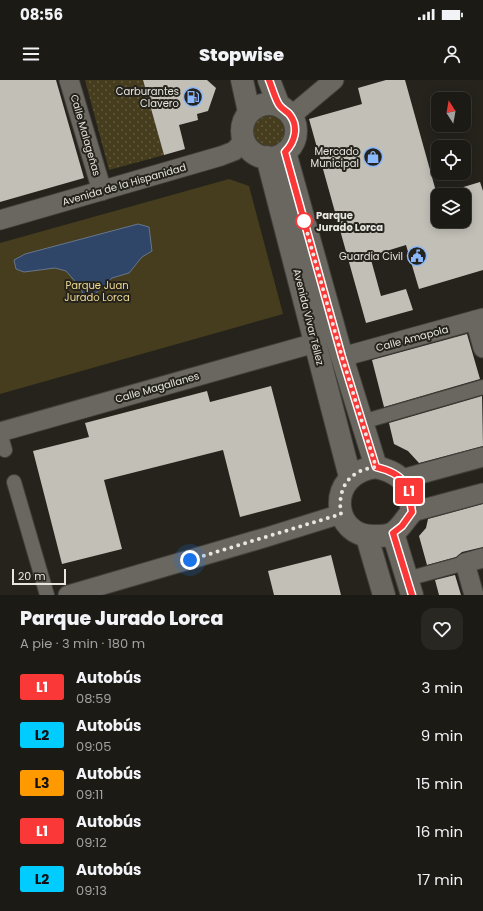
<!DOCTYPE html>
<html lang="es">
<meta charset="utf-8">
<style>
:root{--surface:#1c1a15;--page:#292722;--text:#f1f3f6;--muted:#a0a1a0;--line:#3a3834}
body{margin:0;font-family:Poppins,sans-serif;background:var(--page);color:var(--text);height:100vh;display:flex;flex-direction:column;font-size:15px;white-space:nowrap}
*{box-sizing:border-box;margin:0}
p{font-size:13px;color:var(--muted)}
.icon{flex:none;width:22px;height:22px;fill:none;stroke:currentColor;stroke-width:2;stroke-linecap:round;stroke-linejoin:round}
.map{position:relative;height:515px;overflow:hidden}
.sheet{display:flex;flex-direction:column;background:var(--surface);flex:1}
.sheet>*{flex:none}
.badge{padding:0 8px;border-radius:3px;font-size:14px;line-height:26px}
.needle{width:26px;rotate:349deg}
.buttons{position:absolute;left:431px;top:12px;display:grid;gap:8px}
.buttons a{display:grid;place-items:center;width:40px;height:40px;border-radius:8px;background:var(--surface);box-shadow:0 2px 10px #0003,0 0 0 1px var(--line);font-size:20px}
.scale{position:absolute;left:12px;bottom:10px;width:54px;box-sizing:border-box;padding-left:4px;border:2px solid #e7e6e1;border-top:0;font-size:11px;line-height:14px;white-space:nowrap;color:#e7e6e1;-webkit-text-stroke:3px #25231c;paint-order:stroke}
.you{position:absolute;width:20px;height:20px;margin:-10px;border:3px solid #fff;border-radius:50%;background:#1a73e8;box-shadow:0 0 0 6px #1a73e833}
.map>.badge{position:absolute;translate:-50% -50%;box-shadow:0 0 0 2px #fff}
.round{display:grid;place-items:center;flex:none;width:42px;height:42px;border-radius:12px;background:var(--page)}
.head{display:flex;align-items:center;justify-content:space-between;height:68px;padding:0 20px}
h1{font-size:19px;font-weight:800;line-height:30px}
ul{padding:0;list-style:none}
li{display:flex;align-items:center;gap:12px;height:48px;padding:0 20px}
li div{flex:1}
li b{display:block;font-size:15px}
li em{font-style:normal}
li .badge{min-width:44px;font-weight:700;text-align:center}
.status{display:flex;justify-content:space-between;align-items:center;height:28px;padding:0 20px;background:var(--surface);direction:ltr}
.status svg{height:11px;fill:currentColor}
header{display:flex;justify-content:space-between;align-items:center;height:52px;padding:0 20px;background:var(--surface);font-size:18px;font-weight:800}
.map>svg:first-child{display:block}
</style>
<div class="status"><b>08:56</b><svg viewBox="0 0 49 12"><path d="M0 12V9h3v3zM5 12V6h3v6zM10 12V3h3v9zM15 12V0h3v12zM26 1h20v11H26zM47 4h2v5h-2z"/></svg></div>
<header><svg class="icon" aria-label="menu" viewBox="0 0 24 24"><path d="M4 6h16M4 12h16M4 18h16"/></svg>Stopwise<svg class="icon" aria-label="person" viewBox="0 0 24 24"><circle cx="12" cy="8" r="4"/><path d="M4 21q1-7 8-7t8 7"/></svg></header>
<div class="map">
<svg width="483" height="515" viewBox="0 0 483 515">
<defs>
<pattern id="grass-dots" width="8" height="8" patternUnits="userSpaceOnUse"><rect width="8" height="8" fill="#453d1d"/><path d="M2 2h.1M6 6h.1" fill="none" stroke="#60593e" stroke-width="1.8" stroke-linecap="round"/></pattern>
</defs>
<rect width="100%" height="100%" fill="#25231c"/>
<path fill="url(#grass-dots)" d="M85,0H143L164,75L109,90Z
M269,33C282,37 295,53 281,66C262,83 236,39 269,33Z"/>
<path fill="#453d1d" d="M229,99L249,106L283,234L0,314V163Z"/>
<path fill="#304668" stroke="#67768c" d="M138,144L149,147L152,171L142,177L129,193L112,198L92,217L86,220L80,207L66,191L55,188L24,192L16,189L14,180L25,174Z"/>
<path fill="#c1bfb6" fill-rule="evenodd" d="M0,0H56L84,98L0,122Z
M143,0H207L216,8L208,31L197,34L198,40L179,45L185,69L164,75Z
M386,0H405L437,115L480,102L483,111V190L419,209L406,165L370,176L381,216L406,209L413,230L366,243L309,39L362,24L358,8ZM438,115H464V141H438Z
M467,254L480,299L384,327L372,280Z
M271,306L301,421L240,437L223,370L104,400L122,469L62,484L33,371L89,357L85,343L207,311L210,322Z
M482,316L483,366L419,383L408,371L394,364L389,343Z
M483,424V467L462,472L456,477L427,485L419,456L426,448L428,439Z
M331,475L341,515H274L268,491Z
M455,495L461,515H439L435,500Z"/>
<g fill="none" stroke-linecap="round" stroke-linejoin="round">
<defs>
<path id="pedestrian" d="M362,342L483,307
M0,353L5,370
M14,402L47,515
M407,499L465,483"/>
<path id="minor" d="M69,0L102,111
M291,36L334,0
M0,140L221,76L234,71L244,61
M475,240L483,268
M342,277L483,238
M0,352L315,263
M402,399L483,377
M412,432L483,413
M68,515L267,457L341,434
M474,515L465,483L483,478"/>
<path id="tertiary" d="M242,0L249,32
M269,0L279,26
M242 51a27 27 0 1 1 54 0a27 27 0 1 1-54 0Z
M285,72L342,277L376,387
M267,77L350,397
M376,387C405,394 408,404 412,432C405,439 401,448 393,453C388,456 382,456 375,456C331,458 325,393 376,387Z
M393,453L412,515
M367,457L384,515"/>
</defs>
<use href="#pedestrian" stroke="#42403b" stroke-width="16"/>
<use href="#minor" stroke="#42403b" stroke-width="21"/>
<use href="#tertiary" stroke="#42403b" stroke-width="24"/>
<use href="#pedestrian" stroke="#69675f" stroke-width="14"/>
<use href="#minor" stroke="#69675f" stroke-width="19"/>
<use href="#tertiary" stroke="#69675f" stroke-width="22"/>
</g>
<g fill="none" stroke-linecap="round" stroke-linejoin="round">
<defs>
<path id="line" d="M269,0C272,7 276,22 280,26C283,30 287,31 290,35C299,47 295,62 285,72L342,277L376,387C405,394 408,404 412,432L402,446L393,453L412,515"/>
</defs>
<use href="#line" stroke="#fff" stroke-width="9"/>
<use href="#line" stroke="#fa3837" stroke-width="6"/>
<path stroke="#e7e6e1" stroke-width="4" stroke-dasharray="0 7.2" d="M190,480L341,434C337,408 349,390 376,387L342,277L302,134L304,141"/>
</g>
<defs>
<symbol id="fuel-ring" viewBox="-11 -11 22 22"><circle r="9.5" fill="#25231c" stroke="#8cb9fc" stroke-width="1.5"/><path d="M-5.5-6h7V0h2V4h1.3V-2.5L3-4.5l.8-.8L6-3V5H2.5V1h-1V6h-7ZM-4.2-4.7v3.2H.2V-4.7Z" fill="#8cb9fc"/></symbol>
<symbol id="shop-ring" viewBox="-11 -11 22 22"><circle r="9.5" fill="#25231c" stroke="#8cb9fc" stroke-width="1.5"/><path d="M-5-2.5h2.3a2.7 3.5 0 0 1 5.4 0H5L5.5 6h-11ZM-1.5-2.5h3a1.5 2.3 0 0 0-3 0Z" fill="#8cb9fc"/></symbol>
<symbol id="civic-ring" viewBox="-11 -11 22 22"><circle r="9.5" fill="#25231c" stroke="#8cb9fc" stroke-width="1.5"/><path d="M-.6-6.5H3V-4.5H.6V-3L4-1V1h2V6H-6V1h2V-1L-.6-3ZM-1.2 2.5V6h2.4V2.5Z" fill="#8cb9fc"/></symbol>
</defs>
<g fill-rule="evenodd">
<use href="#fuel-ring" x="182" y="6" width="22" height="22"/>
<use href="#shop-ring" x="362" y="66" width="22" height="22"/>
<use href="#civic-ring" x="406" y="165" width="22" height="22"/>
</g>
<circle fill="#fff" stroke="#fa3837" stroke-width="2" cx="304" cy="141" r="8"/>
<g text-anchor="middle" stroke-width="4" stroke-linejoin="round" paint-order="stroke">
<g font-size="10" fill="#e7e6e1" stroke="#25231c" text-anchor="end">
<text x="179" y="15">Carburantes<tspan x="179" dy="12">Clavero</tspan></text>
<text x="359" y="75">Mercado<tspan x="359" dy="12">Municipal</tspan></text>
<text x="403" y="180">Guardia Civil</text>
</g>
<g font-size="10" fill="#e7e6e1" stroke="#25231c">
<text transform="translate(86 55) rotate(74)" y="4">Calle Malageñas</text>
<text transform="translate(124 104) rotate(-16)" y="4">Avenida de la Hispanidad</text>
<text transform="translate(309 237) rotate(76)" y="4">Avenida Vivar Téllez</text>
<text transform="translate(412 258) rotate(-15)" y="4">Calle Amapola</text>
<text transform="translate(157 307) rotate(-16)" y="4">Calle Magallanes</text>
</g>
<g font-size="10" font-weight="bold" fill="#e7e6e1" stroke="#25231c" text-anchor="start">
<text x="316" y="139">Parque<tspan x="316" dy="12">Jurado Lorca</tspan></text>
</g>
<g font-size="10" fill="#ecd890" stroke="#25231c">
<text x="97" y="209">Parque Juan<tspan x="97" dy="12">Jurado Lorca</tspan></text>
</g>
</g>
</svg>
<div class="buttons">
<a><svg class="needle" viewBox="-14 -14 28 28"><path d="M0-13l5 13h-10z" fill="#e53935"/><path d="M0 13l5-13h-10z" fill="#a0a1a0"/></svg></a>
<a><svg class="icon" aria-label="locate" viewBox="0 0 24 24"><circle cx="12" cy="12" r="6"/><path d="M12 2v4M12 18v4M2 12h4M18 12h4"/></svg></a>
<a><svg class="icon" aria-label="layers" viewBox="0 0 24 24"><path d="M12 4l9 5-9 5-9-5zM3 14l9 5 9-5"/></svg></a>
</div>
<div class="scale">20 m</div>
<div class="you" style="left:190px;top:480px"></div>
<b class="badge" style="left:409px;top:411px;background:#fa3837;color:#fff">L1</b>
</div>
<section class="sheet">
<div class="head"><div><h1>Parque Jurado Lorca</h1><p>A pie · 3 min · 180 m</p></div><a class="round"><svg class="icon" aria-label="heart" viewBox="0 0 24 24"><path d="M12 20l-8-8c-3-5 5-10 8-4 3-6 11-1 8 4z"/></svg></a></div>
<ul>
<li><span class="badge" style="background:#fa3837;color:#fff">L1</span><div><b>Autobús</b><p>08:59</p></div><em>3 min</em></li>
<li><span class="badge" style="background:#0cf;color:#111">L2</span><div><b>Autobús</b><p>09:05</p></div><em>9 min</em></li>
<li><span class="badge" style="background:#f90;color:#111">L3</span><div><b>Autobús</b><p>09:11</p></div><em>15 min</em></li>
<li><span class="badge" style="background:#fa3837;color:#fff">L1</span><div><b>Autobús</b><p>09:12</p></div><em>16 min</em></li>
<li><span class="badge" style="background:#0cf;color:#111">L2</span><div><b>Autobús</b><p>09:13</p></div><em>17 min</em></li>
</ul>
</section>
